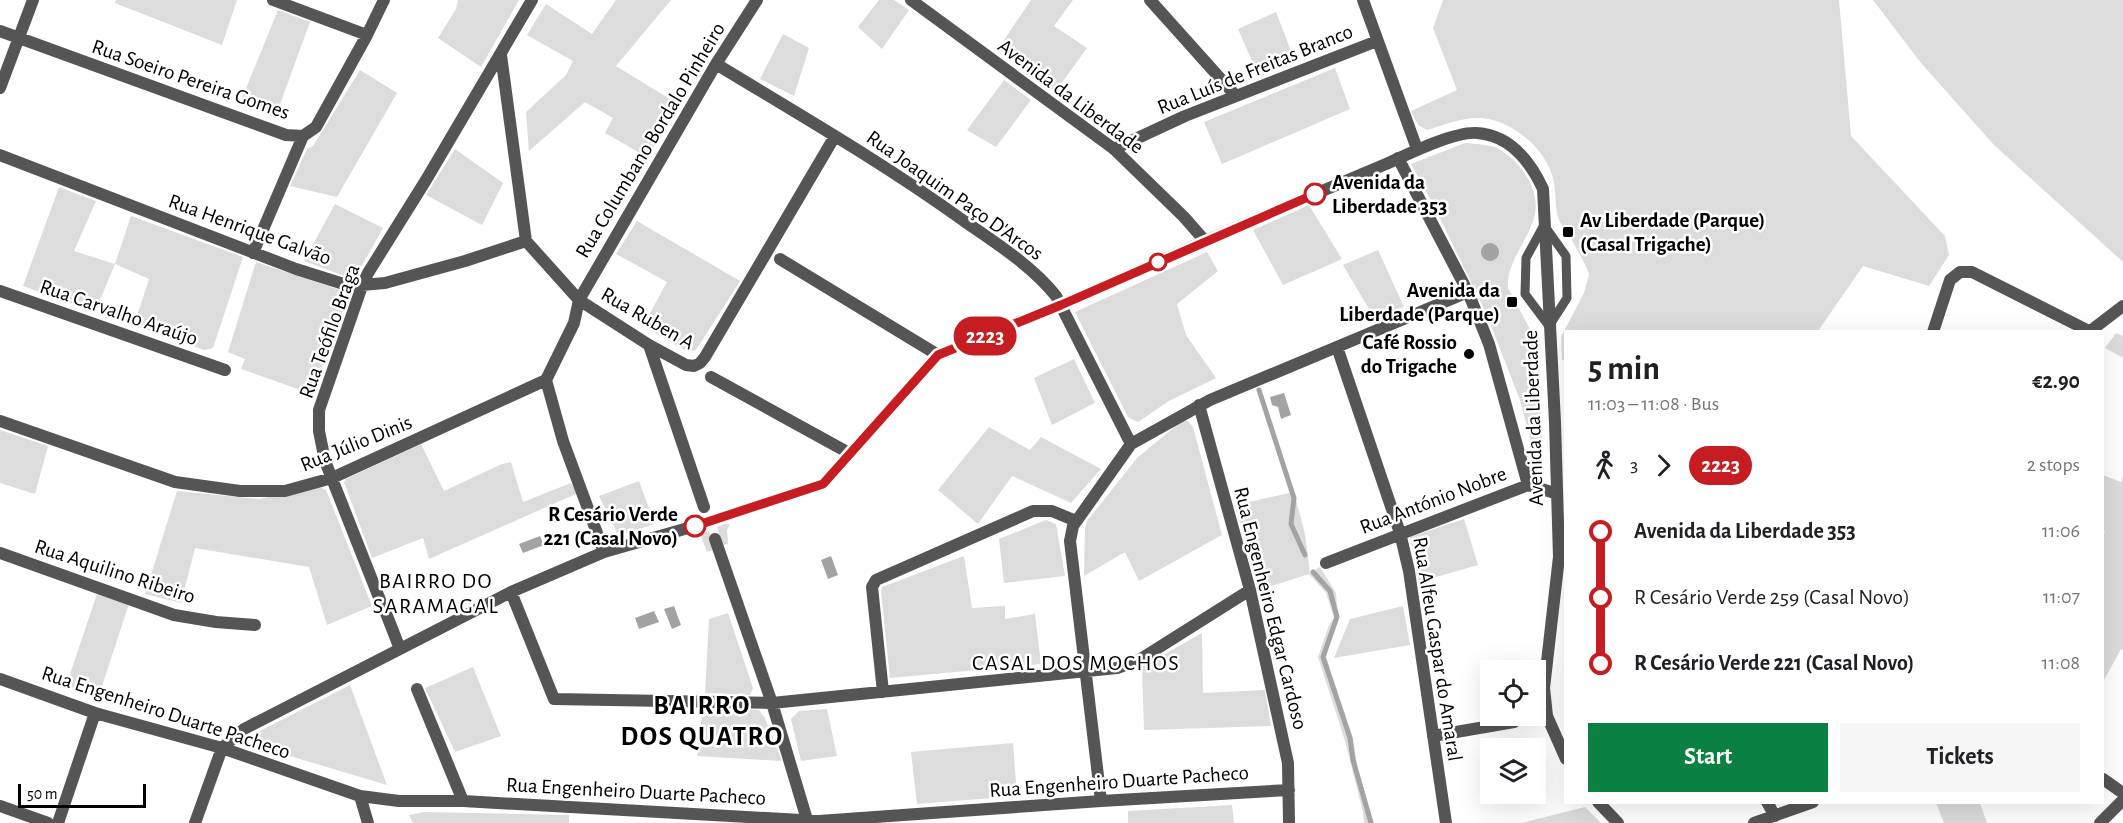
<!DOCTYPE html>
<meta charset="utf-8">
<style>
:root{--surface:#fff;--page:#f6f6f6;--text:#202124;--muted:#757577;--accent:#0b8043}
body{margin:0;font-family:"Alegreya Sans",sans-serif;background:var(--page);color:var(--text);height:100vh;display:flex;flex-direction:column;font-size:22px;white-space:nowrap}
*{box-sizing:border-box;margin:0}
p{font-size:20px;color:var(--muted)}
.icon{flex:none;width:33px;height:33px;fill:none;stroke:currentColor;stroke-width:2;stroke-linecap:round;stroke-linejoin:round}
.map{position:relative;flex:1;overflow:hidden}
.side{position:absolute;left:1564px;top:330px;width:540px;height:474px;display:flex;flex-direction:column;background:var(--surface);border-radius:0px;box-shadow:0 6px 24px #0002}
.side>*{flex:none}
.badge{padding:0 12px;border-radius:20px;font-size:21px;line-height:39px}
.controls{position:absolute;left:1480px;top:660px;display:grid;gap:12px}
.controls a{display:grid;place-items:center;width:66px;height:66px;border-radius:0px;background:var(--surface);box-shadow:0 6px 24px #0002;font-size:30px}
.scale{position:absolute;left:18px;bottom:15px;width:128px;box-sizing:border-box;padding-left:6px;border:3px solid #000;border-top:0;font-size:16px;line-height:21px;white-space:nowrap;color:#000;-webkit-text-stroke:4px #fff;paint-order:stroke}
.map>.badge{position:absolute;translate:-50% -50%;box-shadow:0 0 0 3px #fff}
.legs{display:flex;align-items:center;gap:9px;height:66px;padding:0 24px;font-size:20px}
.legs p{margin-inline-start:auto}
.summary{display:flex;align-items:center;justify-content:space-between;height:102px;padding:0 24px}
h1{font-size:33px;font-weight:700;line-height:45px}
.primary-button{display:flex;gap:12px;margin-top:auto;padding:12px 24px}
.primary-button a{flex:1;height:69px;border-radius:0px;background:var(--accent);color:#fff;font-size:24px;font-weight:700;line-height:69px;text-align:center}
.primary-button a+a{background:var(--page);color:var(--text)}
ul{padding:0 24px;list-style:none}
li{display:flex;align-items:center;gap:21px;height:66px;font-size:22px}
li i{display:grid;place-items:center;width:9px;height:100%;margin:0 8px;background:currentColor}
li i::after{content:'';width:15px;height:15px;margin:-8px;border:4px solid;border-radius:50%;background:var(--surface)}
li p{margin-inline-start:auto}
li:first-child i{background:linear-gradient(#0000 50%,currentColor 0)}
li:last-child i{background:linear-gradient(currentColor 50%,#0000 0)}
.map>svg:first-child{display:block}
</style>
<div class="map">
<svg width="2123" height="823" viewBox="0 0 2123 823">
<rect width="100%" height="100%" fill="#fff"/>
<path fill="#dcdcdc" d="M116,0H237L222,45L115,3Z
M458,0H519L481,67L438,38L456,9Z
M616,0H671L616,66L678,104L647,157L605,133L613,118L585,102L529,151L526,112L566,75L573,61L527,35L546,4L592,34Z
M879,0H894L909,10L882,49L858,27Z
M1031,0H1073L1054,26L1087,48L1055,92L998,49Z
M1443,0H1839L1851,136L1945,236L1949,255L1929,286L1863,266L1818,331L1566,332V361L1562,360L1561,337L1584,293L1589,274C1584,261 1577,249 1570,237C1566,231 1560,224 1558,217C1554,203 1557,187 1551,172C1541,145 1510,120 1481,118C1463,117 1443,125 1427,130L1418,125L1411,111L1457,90L1433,28Z
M1873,0H2123V262L1994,145L1921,63Z
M278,10L310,22L275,118L240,103Z
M1276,12L1295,61L1259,77L1238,29Z
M783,34L809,48L794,96L760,79Z
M1335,68L1350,109L1222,164L1204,122Z
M360,70L397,93L337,197L290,186L307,149L313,146Z
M1004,80L1031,100L996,147L967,130Z
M1465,143C1474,144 1489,144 1497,148C1521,161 1542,191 1534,218C1527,242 1506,263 1508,288L1539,346L1543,474L1539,472L1520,400L1486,313L1435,208L1411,164Z
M455,149L503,183L482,225L426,195Z
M59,187L96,201L74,251L115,264L131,216L243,257L213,348L204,350L134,325L149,279L115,264L95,312L23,286Z
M335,204L383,228L356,276L350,278L304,261Z
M1309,205L1342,259L1283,285L1253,230Z
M637,221L740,281L696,350L688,352L643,326L667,282L616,254Z
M1378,250L1404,307L1375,319L1343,265Z
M1207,252L1218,271L1177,304L1186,335L1216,378L1169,401L1138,422L1128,417L1075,312Z
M256,262L346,292L347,299L312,394L241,369L245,359L228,352Z
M2116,333L2123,336V358L2105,348Z
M1074,359L1095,403L1052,425L1034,378Z
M1182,421H1188L1193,427L1222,535L1139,581L1125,552L1084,576L1085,528L1087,521L1137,458Z
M989,427L1030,450L1041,437L1101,469L1071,503L1012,476L978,524L938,490Z
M0,430L48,446L35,494L0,483Z
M421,444L444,491L502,464L511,462L523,502L571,483L578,493L429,559L423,538L372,558L344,482L346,479Z
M2103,475L2121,482L2123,475V650L2121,649L2103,682V535L2105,532L2103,530Z
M639,481L655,524L626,533H617L599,496Z
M318,486L326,490L372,606L327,625L309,567L195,548L181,603L145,594L177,491L259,499Z
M1294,492L1305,534L1310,573L1320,567L1336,593L1338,617L1326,657L1353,738L1358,770L1374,823H1364L1363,812L1345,741L1318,657L1329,625L1334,618L1326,593L1309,574L1259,590L1235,505Z
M1464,519L1478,565L1419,582L1410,537Z
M1046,520L1056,524L1065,576L1004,583L999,539Z
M724,524H730L727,530L728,544L723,545L717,527Z
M709,531L715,550L707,552L700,534Z
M964,556L972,608L1005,606V619L1035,614L1041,664L890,678L881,591L882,587Z
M97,594L129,604L98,698L66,686Z
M1403,606L1410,645L1334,658L1350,619Z
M728,613L753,688L750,695L705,693L709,619Z
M1202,633L1203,693L1265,690L1271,726L1144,730L1142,667Z
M473,667L501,736L455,752L425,688Z
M350,685L387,785L260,747L253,741L254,734Z
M703,706L759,710L765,718L782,761L697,756Z
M827,709L837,756L801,761L791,719L799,711Z
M1013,743L1017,796L917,804L911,752Z
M1936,803H1980L1987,823H1944Z
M1232,805L1234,823H1128V811Z
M1585,807L1601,823H1521Z
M425,812L569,815V823H413L409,815Z"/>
<path fill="#a3a3a3" d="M1481 252a9 9 0 1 1 18 0a9 9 0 1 1-18 0Z
M1284,393L1291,415L1281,419L1278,407L1272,405L1270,397Z
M540,536L544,545L523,553L519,544Z
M831,556L838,575L828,579L821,560Z
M674,606L681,625L672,629L664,609Z
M654,611L659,622L639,629L635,618Z"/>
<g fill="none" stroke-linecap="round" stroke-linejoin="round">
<path stroke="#a3a3a3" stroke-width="5" d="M1259,390L1294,498L1291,524L1305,555
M1313,572L1330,591L1337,617L1323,657L1350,738L1353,760L1371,823"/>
<path stroke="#555" stroke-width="9" d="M1544,225L1566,256L1567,298L1549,326L1525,294L1526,258Z"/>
<path stroke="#555" stroke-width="12" d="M273,0L367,35
M1150,0L1236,96
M1363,0L1417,149
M0,31L286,135L303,136L316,127L367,35L384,0
M501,55L526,241L579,300L649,345L686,365L694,366L700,363L705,357L835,136
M716,64C800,115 885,164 964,221C996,243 1032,266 1056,296L1131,444
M0,88L33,0
M1114,149L1185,116L1377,41
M0,155L296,269L350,286L385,283L465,261L526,241
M1398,158L1468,292L1489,344L1528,485
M253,253L303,136
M780,259L938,355
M0,291L225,370
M1933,332L1950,280L1960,272H1972L2089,331
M2089,332L2123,306
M649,345L704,507
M1337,347L1400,533L1409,571L1446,823
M711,377L849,453
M1199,405L1250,590L1288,763L1289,823
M0,421L175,482L240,491H285L332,478L546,380
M715,539L772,703L808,823
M604,552L563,441L546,380L574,323L579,300L716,64L757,0
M0,553L174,615L216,622L255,625
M1326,563L1528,485L1555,493
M511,592L554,699L772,703L1117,668L1139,660L1250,590
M380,600L325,461L319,431V410L362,286L368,273L426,180L532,0
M384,608L400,649
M0,679L95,713L222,748L360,796L399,801H463L819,821L1101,801L1289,790
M417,689L463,801
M883,692L872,587L876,580L1033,511H1052L1076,521
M1433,736L1514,722
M2103,779L2123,793
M360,796L368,823
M1101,801L1070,541L1073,526L1131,444L1210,400L1468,292
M1767,802L1775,816
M0,806L48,823
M58,823L95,713
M195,823L222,748L244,729L511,592L604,552L709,522L823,484L938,355L1061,305L1205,241
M1754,823L1813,802
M2100,823L2123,800"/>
<path stroke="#555" stroke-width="12" d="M911,0L1114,149L1184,217L1205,241C1265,215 1326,189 1386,164C1408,154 1455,131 1477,133C1510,135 1530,161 1543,189L1555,422L1559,557L1544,688L1547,716L1566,759
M1598,802L1618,823"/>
</g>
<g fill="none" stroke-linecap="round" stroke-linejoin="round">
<defs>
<path id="line-1" d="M695,526L823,484L938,355L1061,305L1315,194"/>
</defs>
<use href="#line-1" stroke="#fff" stroke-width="14"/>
<use href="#line-1" stroke="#c61d23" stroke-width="9"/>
</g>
<g fill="#fff" stroke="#c61d23" stroke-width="3">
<circle cx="1315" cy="194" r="10"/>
<circle cx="1158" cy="262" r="8"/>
<circle cx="695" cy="526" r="10"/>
</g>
<g fill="#000" stroke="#fff" stroke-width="2">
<rect x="1562" y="226" width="12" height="12" rx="3"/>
<rect x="1506" y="296" width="12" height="12" rx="3"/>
<circle cx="1469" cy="354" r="6"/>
</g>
<g text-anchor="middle" stroke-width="5" stroke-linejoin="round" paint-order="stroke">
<g font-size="21" fill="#000" stroke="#fff">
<text transform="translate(1255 69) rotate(-22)" y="7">Rua Luís de Freitas Branco</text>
<text transform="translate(191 79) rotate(19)" y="7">Rua Soeiro Pereira Gomes</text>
<text transform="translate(1071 96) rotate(37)" y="7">Avenida da Liberdade</text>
<text transform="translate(650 140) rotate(-59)" y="7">Rua Columbano Bordalo Pinheiro</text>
<text transform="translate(955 195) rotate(35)" y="7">Rua Joaquim Paço D'Arcos</text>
<text transform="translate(250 229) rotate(20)" y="7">Rua Henrique Galvão</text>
<text transform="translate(119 312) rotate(19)" y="7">Rua Carvalho Araújo</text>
<text transform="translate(648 318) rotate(30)" y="7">Rua Ruben A</text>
<text transform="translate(329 331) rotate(-70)" y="7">Rua Teófilo Braga</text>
<text transform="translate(1533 418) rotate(-92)" y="7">Avenida da Liberdade</text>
<text transform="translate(356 443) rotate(-22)" y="7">Rua Júlio Dinis</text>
<text transform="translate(1433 500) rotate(-21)" y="7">Rua António Nobre</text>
<text transform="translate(115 571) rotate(18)" y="7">Rua Aquilino Ribeiro</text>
<text transform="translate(1271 608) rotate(76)" y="7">Rua Engenheiro Edgar Cardoso</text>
<text transform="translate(1438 649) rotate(81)" y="7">Rua Alfeu Gaspar do Amaral</text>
<text transform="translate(166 712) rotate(18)" y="7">Rua Engenheiro Duarte Pacheco</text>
<text transform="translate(1119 781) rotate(-4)" y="7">Rua Engenheiro Duarte Pacheco</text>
<text transform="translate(636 791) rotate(3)" y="7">Rua Engenheiro Duarte Pacheco</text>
</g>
<g font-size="21" font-weight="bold" fill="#000" stroke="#fff" text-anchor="start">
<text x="1332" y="189">Avenida da<tspan x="1332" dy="24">Liberdade 353</tspan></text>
<text x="678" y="521" text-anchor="end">R Cesário Verde<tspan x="678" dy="24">221 (Casal Novo)</tspan></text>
</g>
<g font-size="21" font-weight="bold" fill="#000" stroke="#fff" text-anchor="end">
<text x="1580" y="227" text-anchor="start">Av Liberdade (Parque)<tspan x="1580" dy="24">(Casal Trigache)</tspan></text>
<text x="1500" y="297">Avenida da<tspan x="1500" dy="24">Liberdade (Parque)</tspan></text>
<text x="1457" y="349">Café Rossio<tspan x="1457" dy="24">do Trigache</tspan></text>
</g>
<g font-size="22" letter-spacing="1.5" fill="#000" stroke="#fff">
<text x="436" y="588">BAIRRO DO<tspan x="436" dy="25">SARAMAGAL</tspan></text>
<text x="1076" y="670">CASAL DOS MOCHOS</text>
</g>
<g font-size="27" font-weight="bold" letter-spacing="1.5" fill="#000" stroke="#fff">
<text x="702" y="714">BAIRRO<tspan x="702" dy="31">DOS QUATRO</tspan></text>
</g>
</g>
</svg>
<div class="controls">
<a><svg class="icon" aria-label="locate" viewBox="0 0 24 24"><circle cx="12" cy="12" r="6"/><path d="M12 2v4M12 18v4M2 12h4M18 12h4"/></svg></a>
<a><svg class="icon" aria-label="layers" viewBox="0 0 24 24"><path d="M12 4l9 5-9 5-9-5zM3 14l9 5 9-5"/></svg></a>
</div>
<div class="scale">50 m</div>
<b class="badge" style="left:985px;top:336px;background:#c61d23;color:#fff">2223</b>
<section class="side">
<div class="summary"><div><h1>5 min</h1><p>11:03 – 11:08 · Bus</p></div><b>€2.90</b></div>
<div class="legs"><svg class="icon" aria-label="walk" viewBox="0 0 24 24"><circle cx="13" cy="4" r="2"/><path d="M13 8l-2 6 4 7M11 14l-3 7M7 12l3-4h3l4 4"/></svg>3<svg class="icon" aria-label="forward" viewBox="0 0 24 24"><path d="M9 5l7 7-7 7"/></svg><b class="badge" style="background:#c61d23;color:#fff">2223</b><p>2 stops</p></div>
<ul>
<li><i style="color:#c61d23"></i><b>Avenida da Liberdade 353</b><p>11:06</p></li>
<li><i style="color:#c61d23"></i><span>R Cesário Verde 259 (Casal Novo)</span><p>11:07</p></li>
<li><i style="color:#c61d23"></i><b>R Cesário Verde 221 (Casal Novo)</b><p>11:08</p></li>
</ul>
<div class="primary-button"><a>Start</a><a>Tickets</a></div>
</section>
</div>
